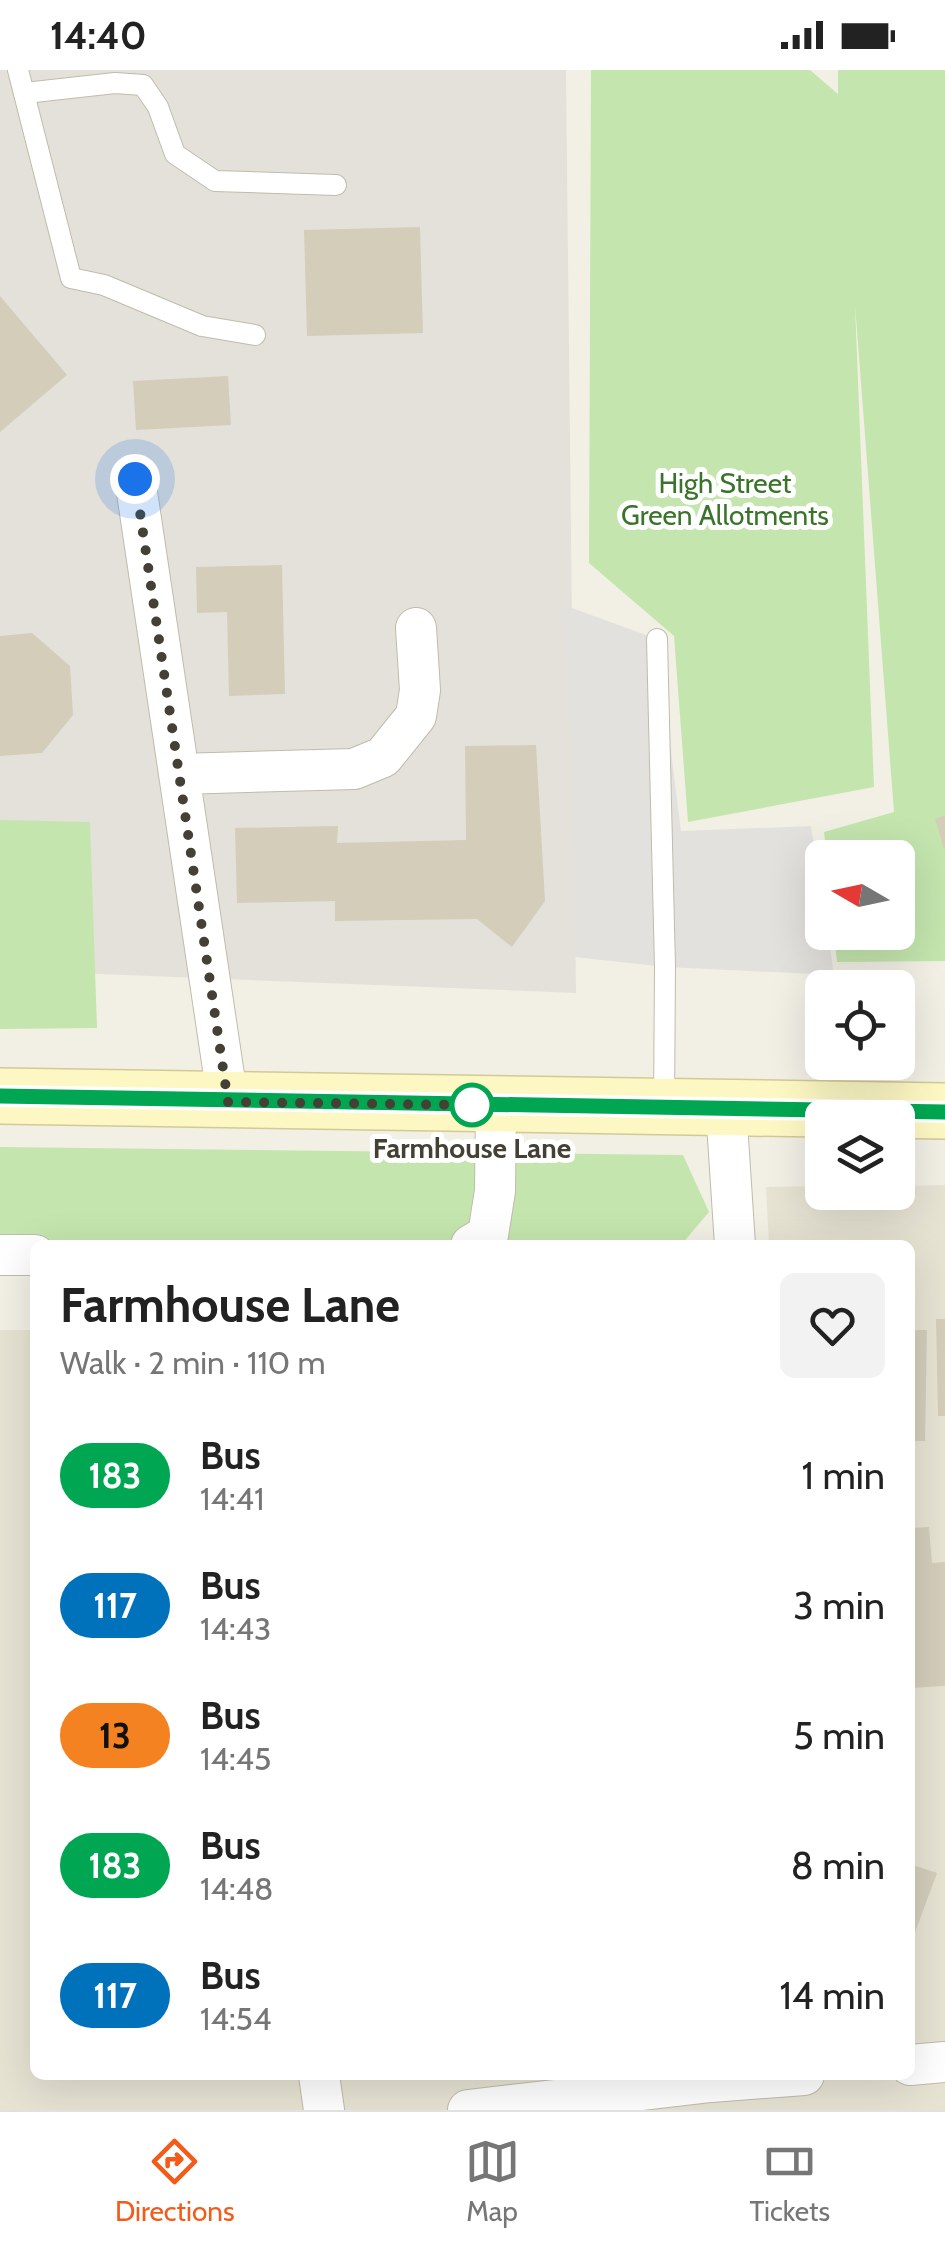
<!DOCTYPE html>
<meta charset="utf-8">
<style>
:root{--surface:#fff;--page:#f2f2f2;--text:#222;--muted:#767676;--line:#e0e0e0;--accent:#f45b19}
body{margin:0;font-family:Cabin,sans-serif;background:var(--page);color:var(--text);height:100vh;display:flex;flex-direction:column;font-size:38px;white-space:nowrap}
*{box-sizing:border-box;margin:0}
p{font-size:32px;color:var(--muted)}
.icon{flex:none;width:55px;height:55px;fill:none;stroke:currentColor;stroke-width:2;stroke-linecap:round;stroke-linejoin:round}
.map{position:relative;flex:1;overflow:hidden}
.panel{position:absolute;left:30px;top:1170px;width:885px;height:840px;display:flex;flex-direction:column;background:var(--surface);border-radius:15px;box-shadow:0 10px 40px #0002}
.panel>*{flex:none}
.badge{padding:0 20px;border-radius:32px;font-size:35px;line-height:65px}
.needle{width:65px;rotate:279deg}
.buttons{position:absolute;left:805px;top:770px;display:grid;gap:20px}
.buttons a{display:grid;place-items:center;width:110px;height:110px;border-radius:15px;background:var(--surface);box-shadow:0 10px 40px #0002;font-size:50px}
.you{position:absolute;width:50px;height:50px;margin:-25px;border:8px solid #fff;border-radius:50%;background:#1a73e8;box-shadow:0 0 0 15px #1a73e833}
.map>.badge{position:absolute;translate:-50% -50%;box-shadow:0 0 0 5px #fff}
.round{display:grid;place-items:center;flex:none;width:105px;height:105px;border-radius:15px;background:var(--page)}
.overview{display:flex;align-items:center;justify-content:space-between;height:170px;padding:0 30px}
h1{font-size:48px;font-weight:700;line-height:75px}
ul{padding:0;list-style:none}
li{display:flex;align-items:center;gap:30px;height:130px;padding:0 30px}
li div{flex:1}
li b{display:block;font-size:38px}
li em{font-style:normal}
li .badge{min-width:110px;font-weight:700;text-align:center}
.status{display:flex;justify-content:space-between;align-items:center;height:70px;padding:0 50px;background:var(--surface);direction:ltr}
.status svg{height:28px;fill:currentColor}
.dock{display:flex;justify-content:space-around;align-items:center;height:140px;border-top:2px solid var(--line);background:var(--surface);font-size:28px;color:var(--muted)}
.dock a{display:grid;justify-items:center;gap:5px}
.dock .active{color:var(--accent)}
.map>svg:first-child{display:block}
</style>
<div class="status"><b>14:40</b><svg viewBox="0 0 49 12"><path d="M0 12V9h3v3zM5 12V6h3v6zM10 12V3h3v9zM15 12V0h3v12zM26 1h20v11H26zM47 4h2v5h-2z"/></svg></div>
<div class="map">
<svg width="945" height="2040" viewBox="0 0 945 2040">
<rect width="100%" height="100%" fill="#f2f0e5"/>
<path fill="#e6e3d3" d="M945,1115V2040H0V1260H35V2005H910V1175H769L766,1117L822,1116V1122H898V1116Z"/>
<path fill="#e4e1da" d="M0,0H566L576,923L0,900Z"/>
<path fill="#c4e5ae" d="M591,0H810L838,24V0H945V891L837,892L834,863L898,862V788L827,787L824,762L894,742L855,235L874,717L688,752L674,566L589,493Z
M0,750L90,752L97,958L0,959Z
M0,1077L683,1085L709,1142L681,1175H35L0,1199Z"/>
<path fill="#e3e1dd" d="M561,534L657,569L681,761L811,756L822,829V862L828,863L834,905L665,897L575,887L572,670Z"/>
<path fill="#d3cdba" d="M420,157L423,263L307,266L304,160Z
M0,226L67,305L0,362Z
M228,306L231,355L136,360L133,311Z
M282,495L285,624L229,626L227,542L197,543L196,497Z
M32,563L70,596L73,645L42,683L0,686V566Z
M536,675L545,831L512,877L477,849L335,851V831L237,833L235,758L338,756L337,773L466,770L465,676Z
M945,745V779H944L935,749Z
M936,1249H945V1346H938Z
M910,1260H927L925,1371H910Z
M929,1457L932,1493L945,1492V1616L910,1618V1458Z
M910,1794L937,1803L910,1876Z"/>
<g fill="none" stroke-linecap="round" stroke-linejoin="round">
<defs>
<path id="lane" d="M18,0L71,208L104,215L202,256L255,265
M25,23L115,13L143,15L158,37L175,84L215,111L336,115
M657,569L665,897L664,1037"/>
<path id="street" d="M135,409L228,1032
M179,704L354,699L383,687L416,646L420,620L416,558
M726,1038L735,1175
M471,1175L488,1165L495,1121L496,1035
M0,1185H35
M910,1995L945,1992
M319,2005L324,2040
M468,2040L711,2012L804,2005"/>
<path id="secondary" d="M0,1026L945,1041"/>
</defs>
<use href="#lane" stroke="#c0bcaa" stroke-width="22"/>
<use href="#street" stroke="#c0bcaa" stroke-width="42"/>
<use href="#secondary" stroke="#d1ca95" stroke-width="58"/>
<use href="#lane" stroke="#fff" stroke-width="20"/>
<use href="#street" stroke="#fff" stroke-width="40"/>
<use href="#secondary" stroke="#fdf8c3" stroke-width="55"/>
</g>
<g fill="none" stroke-linecap="round" stroke-linejoin="round">
<defs>
<path id="line" d="M0,1026L945,1042"/>
</defs>
<use href="#line" stroke="#fff" stroke-width="22"/>
<use href="#line" stroke="#00a651" stroke-width="15"/>
<path stroke="#444034" stroke-width="10" stroke-dasharray="0 18" d="M135,409L228,1032L472,1035"/>
</g>
<circle fill="#fff" stroke="#00a651" stroke-width="5" cx="472" cy="1035" r="20"/>
<g text-anchor="middle" stroke-width="10" stroke-linejoin="round" paint-order="stroke">
<g font-size="28" fill="#3a742a" stroke="#fff">
<text x="725" y="423">High Street<tspan x="725" dy="32">Green Allotments</tspan></text>
</g>
<g font-size="28" font-weight="bold" fill="#444034" stroke="#fff">
<text x="472" y="1088">Farmhouse Lane</text>
</g>
</g>
</svg>
<div class="buttons">
<a><svg class="needle" viewBox="-14 -14 28 28"><path d="M0-13l5 13h-10z" fill="#e53935"/><path d="M0 13l5-13h-10z" fill="#767676"/></svg></a>
<a><svg class="icon" aria-label="locate" viewBox="0 0 24 24"><circle cx="12" cy="12" r="6"/><path d="M12 2v4M12 18v4M2 12h4M18 12h4"/></svg></a>
<a><svg class="icon" aria-label="layers" viewBox="0 0 24 24"><path d="M12 4l9 5-9 5-9-5zM3 14l9 5 9-5"/></svg></a>
</div>
<div class="you" style="left:135px;top:409px"></div>
<section class="panel">
<div class="overview"><div><h1>Farmhouse Lane</h1><p>Walk · 2 min · 110 m</p></div><a class="round"><svg class="icon" aria-label="heart" viewBox="0 0 24 24"><path d="M12 20l-8-8c-3-5 5-10 8-4 3-6 11-1 8 4z"/></svg></a></div>
<ul>
<li><span class="badge" style="background:#00a651;color:#fff">183</span><div><b>Bus</b><p>14:41</p></div><em>1 min</em></li>
<li><span class="badge" style="background:#0072bc;color:#fff">117</span><div><b>Bus</b><p>14:43</p></div><em>3 min</em></li>
<li><span class="badge" style="background:#f58220;color:#111">13</span><div><b>Bus</b><p>14:45</p></div><em>5 min</em></li>
<li><span class="badge" style="background:#00a651;color:#fff">183</span><div><b>Bus</b><p>14:48</p></div><em>8 min</em></li>
<li><span class="badge" style="background:#0072bc;color:#fff">117</span><div><b>Bus</b><p>14:54</p></div><em>14 min</em></li>
</ul>
</section>
</div>
<nav class="dock">
<a class="active"><svg class="icon" aria-label="directions" viewBox="0 0 24 24"><path d="M12 3l9 9-9 9-9-9zM9 14v-3h6M13 9l2 2-2 2"/></svg>Directions</a>
<a><svg class="icon" aria-label="map" viewBox="0 0 24 24"><path d="M3 6l6-2 6 2 6-2v14l-6 2-6-2-6 2zM9 4v14M15 6v14"/></svg>Map</a>
<a><svg class="icon" aria-label="tickets" viewBox="0 0 24 24"><path d="M3 7h18v10H3zM15 7v10"/></svg>Tickets</a>
</nav>
